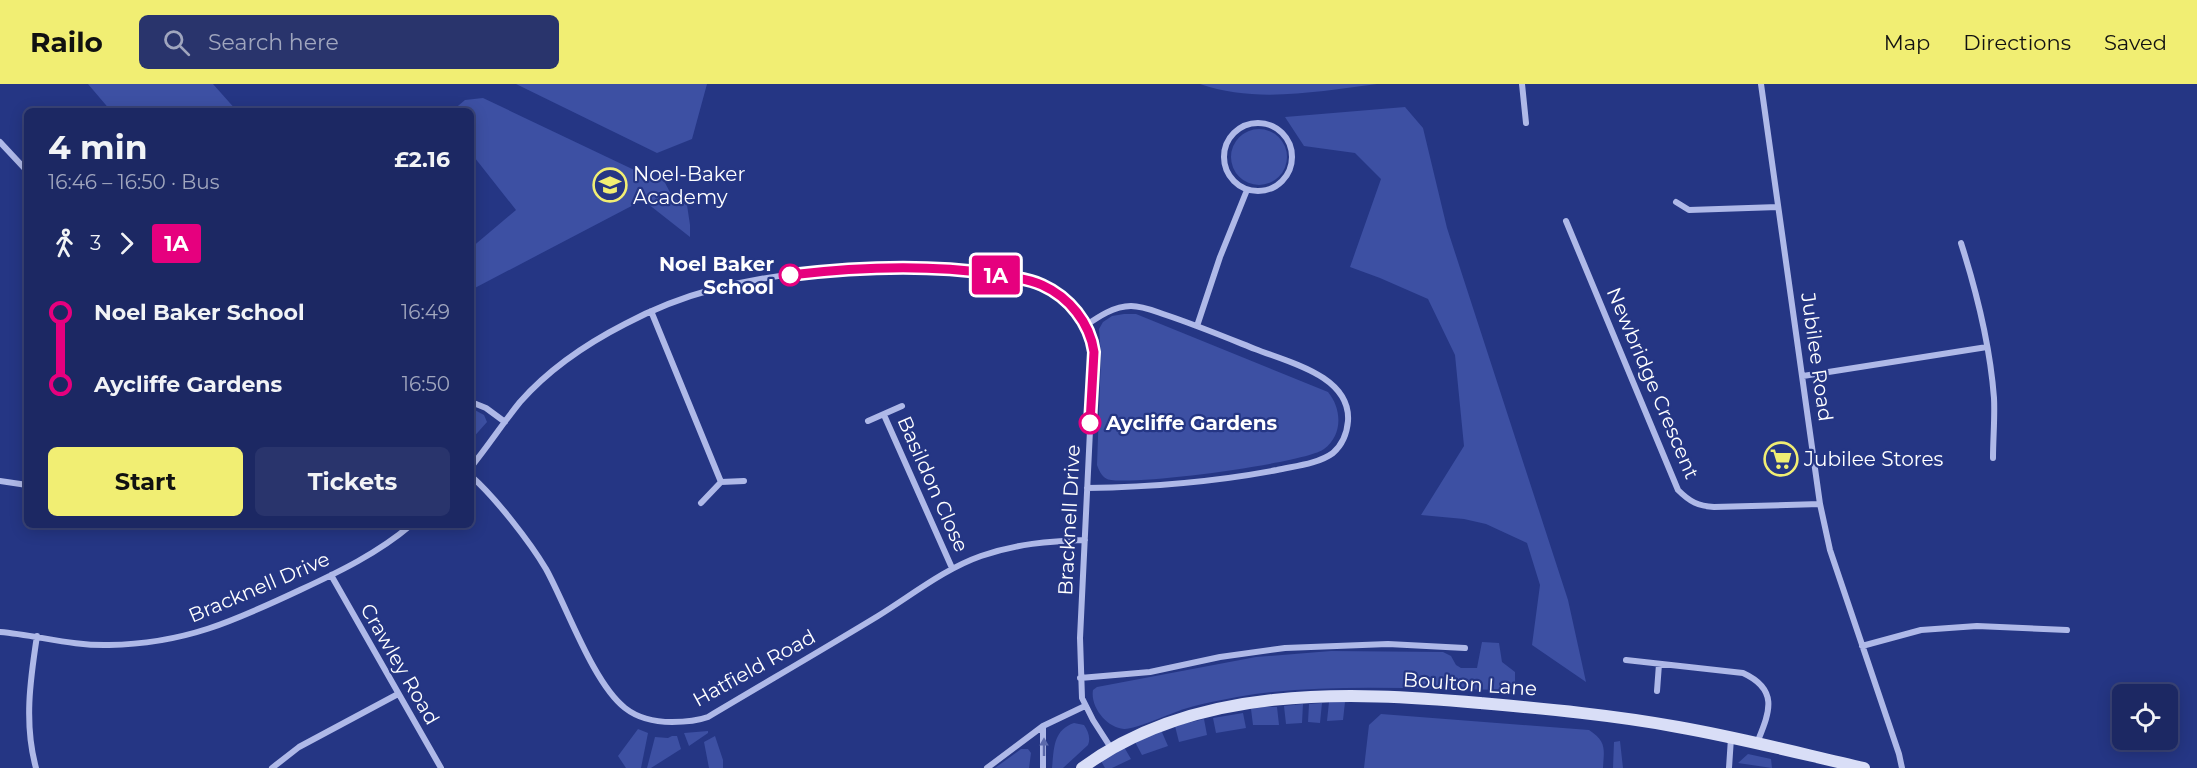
<!DOCTYPE html>
<meta charset="utf-8">
<style>
:root{--surface:#1c2863;--page:#29346c;--text:#f1f3f6;--muted:#a0a6be;--line:#3a4478;--accent:#f1ee73}
body{margin:0;font-family:Montserrat,sans-serif;background:var(--page);color:var(--text);height:100vh;display:flex;flex-direction:column;font-size:22px;white-space:nowrap}
*{box-sizing:border-box;margin:0}
p{font-size:20px;color:var(--muted)}
.icon{flex:none;width:33px;height:33px;fill:none;stroke:currentColor;stroke-width:2;stroke-linecap:round;stroke-linejoin:round}
.map{position:relative;flex:1;overflow:hidden}
.details{position:absolute;left:24px;top:24px;width:450px;height:420px;display:flex;flex-direction:column;background:var(--surface);border-radius:9px;box-shadow:0 3px 15px #0003,0 0 0 2px var(--line)}
.details>*{flex:none}
.badge{padding:0 12px;border-radius:4px;font-size:21px;line-height:39px}
.fabs{position:absolute;left:2112px;top:600px;display:grid;gap:12px}
.fabs a{display:grid;place-items:center;width:66px;height:66px;border-radius:9px;background:var(--surface);box-shadow:0 3px 15px #0003,0 0 0 2px var(--line);font-size:30px}
.map>.badge{position:absolute;translate:-50% -50%;box-shadow:0 0 0 3px #fff}
.legs{display:flex;align-items:center;gap:9px;height:66px;padding:0 24px;font-size:20px}
.legs p{margin-inline-start:auto}
.overview{display:flex;align-items:center;justify-content:space-between;height:102px;padding:0 24px}
h1{font-size:33px;font-weight:700;line-height:45px}
.cta{display:flex;gap:12px;margin-top:auto;padding:12px 24px}
.cta a{flex:1;height:69px;border-radius:9px;background:var(--accent);color:#111;font-size:24px;font-weight:700;line-height:69px;text-align:center}
.cta a+a{background:var(--page);color:var(--text)}
ul{padding:0 24px;list-style:none}
li{display:flex;align-items:center;gap:21px;height:72px;font-size:22px}
li i{display:grid;place-items:center;width:9px;height:100%;margin:0 8px;background:currentColor}
li i::after{content:'';width:15px;height:15px;margin:-8px;border:4px solid;border-radius:50%;background:var(--surface)}
li p{margin-inline-start:auto}
li:first-child i{background:linear-gradient(#0000 50%,currentColor 0)}
li:last-child i{background:linear-gradient(currentColor 50%,#0000 0)}
header{display:flex;align-items:center;gap:36px;box-sizing:border-box;height:84px;padding:0 30px;background:var(--accent);color:#111}
header strong{font-size:28px}
nav{display:flex;gap:33px;margin-inline-start:auto;font-size:21px}
.search{width:420px;height:54px;background:var(--page);display:flex;align-items:center;gap:15px;box-sizing:border-box;padding:0 21px;border-radius:9px;color:var(--muted);font-size:22px}
.map>svg:first-child{display:block}
</style>
<header>
<strong>Railo</strong>
<div class="search"><svg class="icon" aria-label="search" viewBox="0 0 24 24"><circle cx="10" cy="10" r="6"/><path d="M15 15l6 6"/></svg>Search here</div>
<nav><a>Map</a><a>Directions</a><a>Saved</a></nav>
</header>
<div class="map">
<svg width="2197" height="684" viewBox="0 0 2197 684">
<rect width="100%" height="100%" fill="#253684"/>
<path fill="#3d50a3" d="M88,0H213L237,27H111Z
M516,0H707L692,55L657,69Z
M1200,0H1377C1319,7 1257,20 1200,0Z
M483,14L649,93L663,95L673,114L687,121L690,141V153L643,116L471,206V164L516,126L471,69V27H452L465,16Z
M1405,23L1423,44L1447,144L1568,516L1586,598L1532,561L1540,501L1527,459L1486,440L1464,435L1421,431L1464,362L1455,271L1428,215L1380,194L1350,183L1381,95L1355,69L1304,62L1285,33Z
M1231 73a28 28 0 1 1 56 0a28 28 0 1 1-56 0Z
M1124,230H1136L1328,308C1342,325 1343,351 1324,365C1307,379 1127,403 1107,395C1101,392 1099,386 1097,381L1101,273L1099,245L1103,238L1112,232Z
M471,324L484,331L487,338L471,356Z
M1482,558L1499,559L1502,578L1515,588V606C1428,606 1341,599 1255,610C1231,614 1207,618 1184,625C1172,629 1133,646 1124,645C1107,644 1090,623 1093,606L1097,603L1256,573L1331,567L1443,568L1451,572L1456,581L1461,584H1477Z
M1329,618H1345L1343,636L1327,637Z
M1322,619L1320,639L1308,638L1309,620Z
M1303,620L1302,639L1286,640L1284,622Z
M1264,623H1277L1279,641H1253L1251,625Z
M1243,629L1246,644L1216,649L1213,634Z
M1381,630L1589,646C1607,658 1604,665 1603,684H1364L1369,641Z
M1204,635L1207,651L1179,658L1175,642Z
M1074,639L1084,641C1088,647 1091,654 1088,661L1063,684H1052C1054,665 1053,646 1074,639Z
M638,645L648,649L641,684H626L618,672Z
M1161,646L1168,662L1142,671L1135,658Z
M708,647V649L689,662L684,649Z
M672,652H677L681,665L651,684H647L655,653L668,654Z
M715,652L723,676V684H709L704,658Z
M1620,657L1623,684H1613L1614,658Z
M1124,663L1131,675L1112,684H1105L1101,677Z
M1021,665H1028L1031,669L1029,684H995Z
M1748,670L1771,675L1772,684L1738,679Z"/>
<g fill="none" stroke-linecap="round" stroke-linejoin="round">
<path stroke="#afb9e8" stroke-width="6" d="M1522,0L1526,39
M1761,0L1820,420L1830,466L1899,670L1902,684
M1224 73a34 34 0 1 1 68 0a34 34 0 1 1-68 0Z
M0,58L27,87
M1676,118L1689,126L1778,123
M1566,137L1678,406C1690,418 1698,422 1714,423L1820,420
M1961,159C1977,209 1990,261 1994,314C1995,334 1993,354 1993,374
M651,227L721,398
M1085,242C1098,233 1114,222 1131,222C1143,222 1154,227 1166,231C1196,241 1225,253 1255,265C1288,278 1351,292 1348,337C1347,349 1342,361 1333,369C1318,380 1295,382 1277,386C1214,398 1152,403 1087,404
M1197,242L1220,173L1247,106
M1803,292L1987,263
M471,318L486,324L505,338
M884,331L952,484
M868,337L902,322
M471,383C488,362 503,339 520,318C549,285 586,260 625,240C653,225 684,213 714,205C801,183 905,177 993,190C1013,193 1033,195 1050,205C1080,223 1094,250 1093,284L1080,554L1082,614L1093,636L1111,664
M471,392C495,413 530,458 546,485C567,523 593,599 625,624C639,635 655,638 672,638C685,638 697,637 708,633C765,599 822,566 878,532C912,511 944,485 981,472C1015,460 1049,457 1085,456
M0,397L27,401
M701,419L721,398L744,397
M331,491L441,684
M0,548C36,551 72,562 109,561C184,560 234,537 300,506C339,488 378,469 411,441
M1862,562L1921,546L1977,542L2067,546
M1626,576L1743,589C1780,606 1769,629 1757,659
M1080,594L1150,588L1220,573L1285,564L1388,560L1465,564
M1657,607L1659,580
M36,684C24,640 30,597 37,552
M272,684L299,663L398,610
M987,684L1043,642L1085,622
M1043,684V642
M1729,684L1731,654"/>
<path stroke="#d9def7" stroke-width="12" d="M1082,684C1195,601 1347,607 1480,619C1546,625 1613,631 1678,643C1741,654 1802,670 1864,684"/>
</g>
<defs><path id="oneway-solid" d="M-6-.8H1V-3.2L6.5 0L1 3.2V.8H-6Z" transform="scale(1.5)"/></defs>
<use fill="#5c6aac" href="#oneway-solid" transform="translate(1044 663) rotate(-90)"/>
<g fill="none" stroke-linecap="round" stroke-linejoin="round">
<defs>
<path id="line-1" d="M790,191C857,183 927,180 993,190C1010,193 1027,194 1042,201C1069,213 1090,239 1094,268L1090,339"/>
</defs>
<use href="#line-1" stroke="#fff" stroke-width="14"/>
<use href="#line-1" stroke="#e6007e" stroke-width="9"/>
</g>
<defs>
<symbol id="school-ring" viewBox="-11 -11 22 22"><circle r="9.5" fill="#253684" stroke="#f1ee73" stroke-width="1.5"/><path d="M0-5L7-2L0 1L-7-2ZM-4 1L0 2.5L4 1V4Q0 6-4 4Z" fill="#f1ee73"/></symbol>
<symbol id="supermarket-ring" viewBox="-11 -11 22 22"><circle r="9.5" fill="#253684" stroke="#f1ee73" stroke-width="1.5"/><path d="M-6-5.5h2.5l.6 2H6L4.5 2H-2.5L-4.4-4H-6ZM-1.5 3.2a1.3 1.3 0 1 0 .1 0ZM3 3.2a1.3 1.3 0 1 0 .1 0Z" fill="#f1ee73"/></symbol>
</defs>
<g fill-rule="evenodd">
<use href="#school-ring" x="591" y="82" width="38" height="38"/>
<use href="#supermarket-ring" x="1762" y="356" width="38" height="38"/>
</g>
<g fill="#fff" stroke="#e6007e" stroke-width="3">
<circle cx="790" cy="191" r="10"/>
<circle cx="1090" cy="339" r="10"/>
</g>
<g text-anchor="middle" stroke-width="4.5" stroke-linejoin="round" paint-order="stroke">
<g font-size="20" fill="#fff" stroke="#253684" text-anchor="start">
<text x="633" y="97">Noel-Baker<tspan x="633" dy="23">Academy</tspan></text>
<text x="1804" y="382">Jubilee Stores</text>
</g>
<g font-size="20" font-weight="bold" fill="#fff" stroke="#253684" text-anchor="end">
<text x="774" y="187">Noel Baker<tspan x="774" dy="23">School</tspan></text>
<text x="1106" y="346" text-anchor="start">Aycliffe Gardens</text>
</g>
<g font-size="20" fill="#fff" stroke="#253684">
<text transform="translate(1817 273) rotate(82)" y="7">Jubilee Road</text>
<text transform="translate(1653 299) rotate(67)" y="7">Newbridge Crescent</text>
<text transform="translate(933 400) rotate(66)" y="7">Basildon Close</text>
<text transform="translate(1069 436) rotate(-87)" y="7">Bracknell Drive</text>
<text transform="translate(259 503) rotate(-23)" y="7">Bracknell Drive</text>
<text transform="translate(400 580) rotate(60)" y="7">Crawley Road</text>
<text transform="translate(754 584) rotate(-29)" y="7">Hatfield Road</text>
<text transform="translate(1470 600) rotate(4)" y="7">Boulton Lane</text>
</g>
</g>
</svg>
<div class="fabs">
<a><svg class="icon" aria-label="locate" viewBox="0 0 24 24"><circle cx="12" cy="12" r="6"/><path d="M12 2v4M12 18v4M2 12h4M18 12h4"/></svg></a>
</div>
<b class="badge" style="left:996px;top:191px;background:#e6007e;color:#fff">1A</b>
<section class="details">
<div class="overview"><div><h1>4 min</h1><p>16:46 – 16:50 · Bus</p></div><b>£2.16</b></div>
<div class="legs"><svg class="icon" aria-label="walk" viewBox="0 0 24 24"><circle cx="13" cy="4" r="2"/><path d="M13 8l-2 6 4 7M11 14l-3 7M7 12l3-4h3l4 4"/></svg>3<svg class="icon" aria-label="forward" viewBox="0 0 24 24"><path d="M9 5l7 7-7 7"/></svg><b class="badge" style="background:#e6007e;color:#fff">1A</b></div>
<ul>
<li><i style="color:#e6007e"></i><b>Noel Baker School</b><p>16:49</p></li>
<li><i style="color:#e6007e"></i><b>Aycliffe Gardens</b><p>16:50</p></li>
</ul>
<div class="cta"><a>Start</a><a>Tickets</a></div>
</section>
</div>
